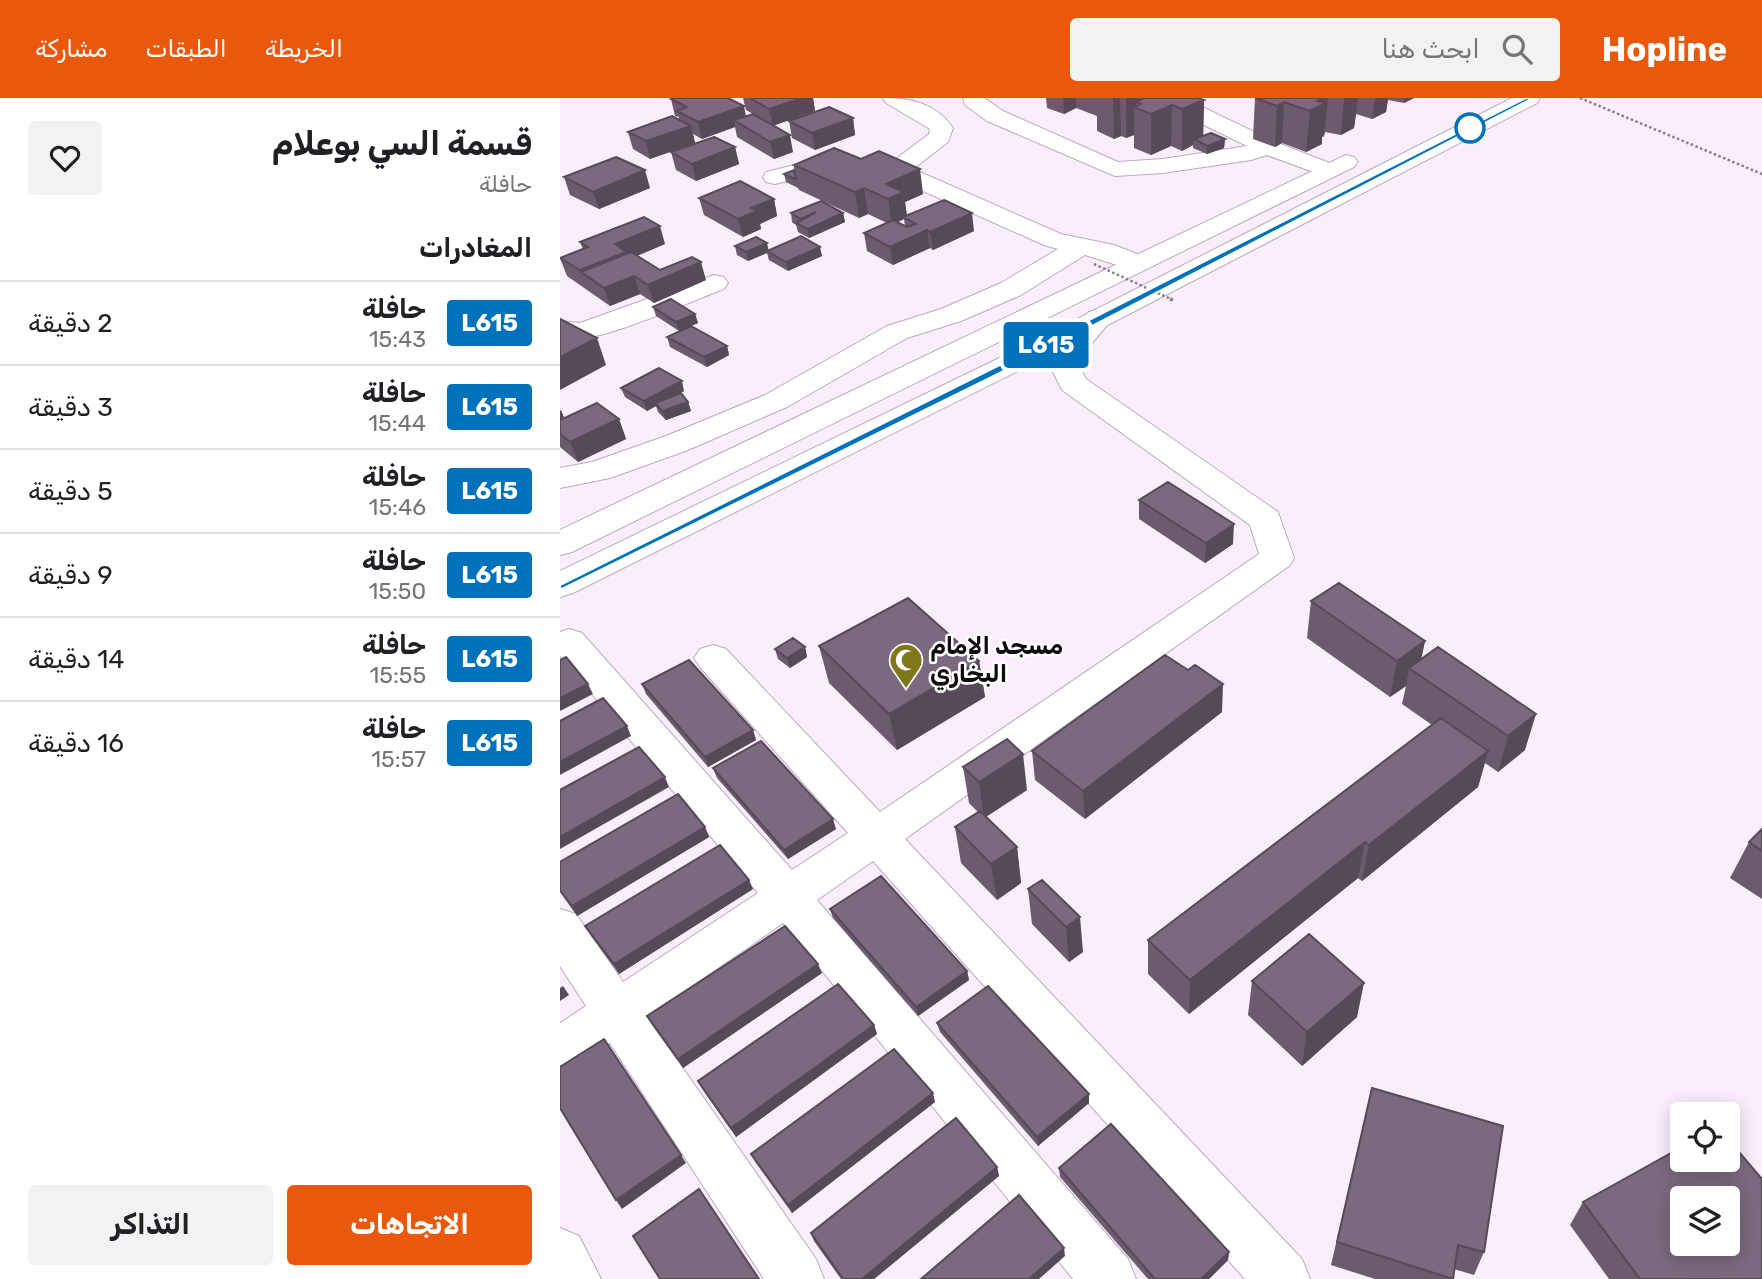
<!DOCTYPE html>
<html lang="ar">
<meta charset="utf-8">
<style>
:root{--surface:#fff;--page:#f2f2f2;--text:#202124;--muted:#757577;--line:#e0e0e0;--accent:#ea580c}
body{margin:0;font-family:Rubik,Vazirmatn,sans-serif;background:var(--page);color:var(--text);direction:rtl;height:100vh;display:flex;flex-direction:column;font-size:26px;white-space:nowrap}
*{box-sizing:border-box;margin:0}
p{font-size:23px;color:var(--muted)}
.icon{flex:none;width:38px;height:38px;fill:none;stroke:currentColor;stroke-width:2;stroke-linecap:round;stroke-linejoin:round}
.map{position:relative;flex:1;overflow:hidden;direction:ltr}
.sheet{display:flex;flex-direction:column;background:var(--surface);width:560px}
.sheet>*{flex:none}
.badge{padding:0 14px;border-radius:5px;font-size:24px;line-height:46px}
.fabs{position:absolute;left:1110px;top:1004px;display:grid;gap:14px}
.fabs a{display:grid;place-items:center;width:70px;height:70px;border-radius:7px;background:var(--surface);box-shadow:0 4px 18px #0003;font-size:35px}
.map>.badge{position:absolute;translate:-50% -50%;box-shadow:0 0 0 4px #fff}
h2{padding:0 28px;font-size:26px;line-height:63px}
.round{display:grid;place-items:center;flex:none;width:74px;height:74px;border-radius:7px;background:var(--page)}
.headline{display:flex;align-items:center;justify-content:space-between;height:119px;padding:0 28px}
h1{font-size:33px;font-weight:700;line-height:52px}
.cta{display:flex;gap:14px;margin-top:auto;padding:14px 28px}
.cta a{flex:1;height:80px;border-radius:7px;background:var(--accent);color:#fff;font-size:28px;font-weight:700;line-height:80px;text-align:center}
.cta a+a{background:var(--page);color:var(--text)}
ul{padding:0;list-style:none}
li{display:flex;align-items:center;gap:21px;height:84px;padding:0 28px;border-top:2px solid var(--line)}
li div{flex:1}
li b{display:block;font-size:26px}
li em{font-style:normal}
li .badge{min-width:77px;font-weight:700;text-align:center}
header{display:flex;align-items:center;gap:42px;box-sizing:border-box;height:98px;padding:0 35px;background:var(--accent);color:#fff}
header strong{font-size:33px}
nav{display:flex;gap:38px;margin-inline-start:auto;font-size:24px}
.search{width:490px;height:63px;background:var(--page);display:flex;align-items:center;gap:18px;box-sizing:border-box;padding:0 24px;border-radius:7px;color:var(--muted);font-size:26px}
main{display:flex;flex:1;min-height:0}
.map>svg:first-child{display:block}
</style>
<header>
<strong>Hopline</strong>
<div class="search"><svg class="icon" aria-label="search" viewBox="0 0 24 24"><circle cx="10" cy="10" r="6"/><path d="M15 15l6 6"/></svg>ابحث هنا</div>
<nav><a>الخريطة</a><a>الطبقات</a><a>مشاركة</a></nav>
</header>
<main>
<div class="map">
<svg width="1202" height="1181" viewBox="0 0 1202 1181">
<rect width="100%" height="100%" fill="#faeefc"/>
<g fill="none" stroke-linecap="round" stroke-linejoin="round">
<defs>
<path id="minor" d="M323,0C351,0 376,5 393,30L388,44L353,71L501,136L554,147L585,159L589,165L585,171L576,173L525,157L461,197L401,223L347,240L227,309L128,352L50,380L0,390V370L32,364L106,338L205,297L327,228L381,211L441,185L498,151L484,147L336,81L328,69L332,64L369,36L370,31L326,5Z
M403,0H424L443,13L558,64L603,61L687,48L609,10L606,5L610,0H632L630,3L715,44L775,67L779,72L775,77L767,79L707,57L691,62L603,75L555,78L427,23L405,7Z
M276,57L284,59L288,64L284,69L215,86L206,84L203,79L206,74Z
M154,177L164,179L168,185L164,191C128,204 33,249 0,241V223L20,225Z
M539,212L549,214L553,220L517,263L526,281L718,414L734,460L729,468L345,741L742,1161L750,1181H685L313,763L257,802L568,1161L576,1181H513L223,825L87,919L256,1161L264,1181H204L50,945L17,968L0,974V925L26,908L0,868V811L16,816L63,884L198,795L0,558V534L9,531L22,535L232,772L288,735L140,569L134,560L140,551L153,547L166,551L320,714L699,456L690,427L502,292L487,262L529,214Z
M0,1130L19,1138L41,1181H0Z"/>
<path id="trunk" d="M952,0H980L977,5L482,261L13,495L0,499V473L462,249Z
M786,57L794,59L798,64L794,69L12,454L0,457V432Z"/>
</defs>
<use href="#minor" stroke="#bba8bf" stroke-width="2"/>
<use href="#trunk" stroke="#bba8bf" stroke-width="2"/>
<path stroke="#877e89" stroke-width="2.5" stroke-dasharray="2.5 2.5" stroke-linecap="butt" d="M1020,0L1202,76"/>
<use href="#minor" fill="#fff" fill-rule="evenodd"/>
<use href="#trunk" fill="#fff" fill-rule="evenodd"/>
<path stroke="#877e89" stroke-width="2.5" stroke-dasharray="2.5 2.5" stroke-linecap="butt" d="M534,166L613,202"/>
<path stroke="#877e89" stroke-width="3.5" stroke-dasharray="2.5 2.5" stroke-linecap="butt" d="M610,201L613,202"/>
</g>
<path fill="#6a5b6d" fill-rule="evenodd" d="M183,0H253L255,13L213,27L233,54L214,61L177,39L175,29L142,41L133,36L135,45L90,61L73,51L68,34L119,22V19L115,18L111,1L186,18L193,16L186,12Z
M486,0H638L644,2L643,38L665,41L664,50L647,56L633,50V47L622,53L611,48L591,57L574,50V37L566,40L561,38L554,41L537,33V18L516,10L504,16L487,10Z
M695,0H854L844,5L828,2L826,14L812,21L796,16L794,30L781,37L765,34L764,38L762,39V46L746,54L722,45L715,49L693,41Z
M293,20L295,37L255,52L232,40L229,23Z
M175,49L179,66L136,83L116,72L111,54Z
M234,67L363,96L345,104L347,118L414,133L373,152L370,150L333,167L307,153L304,135L327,125L308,116L299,120L239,92L238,90L226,84L224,76L234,72ZM344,121L345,128L337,124Z
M4,79L90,90L39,111L10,97Z
M139,100L214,101L217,118L200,126L201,131L183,139L144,117Z
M231,115H283L285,124L249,140L238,134L236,127L232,124Z
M20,144L105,146L77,158L100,172L146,182L94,205L80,196L50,208L7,178L0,160L23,151Z
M175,148L209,152L262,158L228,173L209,162L207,155L188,163L177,157Z
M93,209L135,216L138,225L131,228L167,248L169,257L147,269L110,249L107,239L119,233L96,218Z
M61,290L124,293L118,296L128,304L131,313L106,322L98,314L96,308L87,313L65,299Z
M0,312L4,320L59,321L66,341L18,364L0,349Z
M579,402L673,446L645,465L579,421Z
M751,503L865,543L861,561L965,652L938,674L925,665L918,689L802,783L798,780L629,916L588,876V842L872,627L842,606L846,588L830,599L747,540Z
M259,548L419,563L425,599L337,652L269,585Z
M245,549L247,559L230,570L218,561L215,551Z
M628,572L662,614L525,721L475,682L472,653Z
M82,586L193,632L196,642L148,669L86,596Z
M403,669L467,692L426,719L457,749L461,785L437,802L401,765L395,729L418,714L409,705Z
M153,670L276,731L228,761L157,680Z
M145,729L149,739L17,818L0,794V764Z
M1202,731V801L1170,780L1189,744Z
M482,782L523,854L509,864L472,826L468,791Z
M193,791L59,876L31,838L25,828Z
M270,811L407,873L409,882L358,918L273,820Z
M262,875L123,970L92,927L87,918Z
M692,883L797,919L742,968L688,917Z
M377,925L529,996V1005L478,1048L380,934Z
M314,927L317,936L176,1039L143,992L138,983Z
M812,990L924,1154L914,1177L894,1171L893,1181H815L771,1167Z
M375,1004L232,1115L196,1065L191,1056Z
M437,1069L439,1078L314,1181H281L254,1143L251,1135Z
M499,1070L669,1154L668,1162L649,1181H588L500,1079Z
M1023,1104L1202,1181H1049L1010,1127Z"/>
<path fill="#564a59" d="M242,0H253L255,13L213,28L209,11Z
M503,0H516V10L504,16Z
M553,0H560L561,38L554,41Z
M566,0H578V4H576V10L574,9V37L566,40Z
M762,0H768L764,38L762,39V46L746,54L750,13L757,3Z
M784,0H798L794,30L781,37Z
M815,0H828L826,14L812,21Z
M845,0H854L844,5Z
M644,2L643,43L634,41L633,47L622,53V11Z
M724,4L722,45L715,49L717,8Z
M612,7L611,48L591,57V16Z
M184,8L187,24L174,22L175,29L142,41L138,24Z
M293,20L295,37L255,52L252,35Z
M131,28L135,45L90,61L86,43Z
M230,37L233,54L214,61L210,44Z
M665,41L664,50L647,56V48Z
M175,49L179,66L136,83L132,66Z
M360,71L363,96L345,104L347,119H343L344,121L332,127L326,86Z
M85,72L90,90L39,111L33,94Z
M304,90L308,116L299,120L295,94Z
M214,101L217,118L200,126L201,131L183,139L178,121L191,110Z
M283,115L285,124L249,140L248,131Z
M412,115L414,133L373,152L370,134Z
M100,128L105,146L69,161L21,174L26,191L20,172L55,146Z
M367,132L370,150L333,167L330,149Z
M207,145L209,154L207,153V155L188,163L186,154Z
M260,149L262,158L228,173L226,164Z
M141,164L146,182L94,205L88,187Z
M74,178L80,196L50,208L44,190Z
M135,216L138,225L119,233L116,224Z
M37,240L46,267L0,292V259Z
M167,248L169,257L147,269L144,259Z
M122,283L124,293L97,307L95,305L96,308L87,313L84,303Z
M128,304L131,313L106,322L102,313Z
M1,312L5,322L0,325V313Z
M59,321L66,341L18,364L10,344Z
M674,426L673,446L645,465L646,445Z
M865,543L858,576L849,570L846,588L830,599L837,563Z
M245,549L247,559L230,570L227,560Z
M419,563L425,599L337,652L329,616Z
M28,586L33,596L0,613V600Z
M663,586L662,614L525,721L523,693Z
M976,616L965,652L938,674L948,638Z
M67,628L71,638L0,677V664Z
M193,632L196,642L148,669L145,659Z
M928,653L918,689L802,783L809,747Z
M463,656L467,692L424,720L419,684Z
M105,679L109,689L0,751V739Z
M273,721L276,731L228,761L224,752Z
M145,729L149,739L17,818L12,808Z
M805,744L798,780L629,916L630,882Z
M457,749L461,785L437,802L431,766Z
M189,782L193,791L59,876L54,866Z
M520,819L523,854L509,864L506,829Z
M258,866L262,875L123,970L118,961Z
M407,873L409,882L358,918L356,909Z
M804,885L797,919L742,968L747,934Z
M3,888L9,897L0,903V890Z
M314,927L317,936L176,1039L171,1030Z
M373,995L375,1004L232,1115L228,1107Z
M529,996V1005L478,1048L477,1039Z
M121,1057L126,1065L62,1111L56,1102Z
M437,1069L439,1078L314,1181H302Z
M504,1150L505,1158L479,1181H469Z
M669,1154L668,1162L649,1181H641Z"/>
<path fill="#7b6a7f" stroke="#564a59" stroke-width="2" fill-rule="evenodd" d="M114,0H168L184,8L138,24L117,13L127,9L111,1Z
M190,0H242L209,11Z
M584,0H638L644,2L622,11L612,7L591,16L574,9L581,6L576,4Z
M695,0H762L757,3L765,5L750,13L724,4L717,8Z
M269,9L293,20L252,35L229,23Z
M193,16L230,37L210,44L174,22Z
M112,18L131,28L86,43L68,34Z
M651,35L665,41L647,48L634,41Z
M154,39L175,49L132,66L111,54Z
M274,50L301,61L319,53L360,71L326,86L344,94L328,101L304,90L295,94L234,67Z
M56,59L85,72L33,94L4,79Z
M234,72L236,81H235L224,76Z
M180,83L214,101L191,110L197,113L178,121L139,100Z
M384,102L412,115L370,134L367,132L330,149L304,135L333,122L347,129L356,126L343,119Z
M261,103L283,115L248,131L236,125L256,114L241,121L231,115Z
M84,119L100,128L55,146L66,154L20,172L0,160L28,149L20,144Z
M241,138L260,149L226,164L207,153Z
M196,139L207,145L186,154L175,148Z
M71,154L100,172L132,159L141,164L88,187L74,178L44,190L21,174Z
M111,201L135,216L116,224L93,209Z
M0,221L37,240L0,259Z
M131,228L167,248L144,259L107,239Z
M99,270L122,283L84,303L61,290Z
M121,295L128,304L102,313L95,305Z
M37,305L59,321L10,344L0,336V322Z
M608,384L674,426L646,445L579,402Z
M779,485L865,543L837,563L751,503Z
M348,500L419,563L329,616L259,548Z
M233,540L245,549L227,560L215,551Z
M878,549L976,616L948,638L849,570Z
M605,557L628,572L635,567L663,586L523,693L472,653Z
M6,559L28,586L0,600V562Z
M129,562L193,632L145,659L82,586Z
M43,600L67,628L0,664V623Z
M881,620L928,653L809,747L805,744L630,882L588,842Z
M447,641L463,656L419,684L403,669Z
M201,643L273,721L224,752L153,670Z
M79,649L105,679L0,739V692Z
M118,696L145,729L12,808L0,792V764Z
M420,713L457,749L431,766L395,729Z
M1202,731V753L1189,744Z
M160,747L189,782L54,866L25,828Z
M321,778L407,873L356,909L270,811Z
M482,782L520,819L506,829L468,791Z
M225,828L258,866L118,961L87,918Z
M749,836L804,885L747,934L692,883Z
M278,886L314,927L171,1030L138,983Z
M428,888L529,996L477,1039L377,925Z
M44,941L121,1057L56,1102L0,1010V969Z
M334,951L373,995L228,1107L191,1056Z
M812,990L943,1028L924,1154L898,1147L893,1181L777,1144Z
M396,1020L437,1069L302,1181H283L251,1135Z
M551,1026L669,1154L641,1181H595L499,1070Z
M1167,1040L1202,1081V1181H1080L1023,1104L1122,1049V1062H1167ZM1122,1101H1167V1146H1122Z
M139,1091L199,1181H100L73,1138Z
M459,1097L504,1150L469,1181H361Z"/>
<path fill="#0072bc" stroke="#fff" stroke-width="2" d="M966,0H973L476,257L4,490L0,491V487L468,253Z"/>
<defs>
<symbol id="mosque-pin" viewBox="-11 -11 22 30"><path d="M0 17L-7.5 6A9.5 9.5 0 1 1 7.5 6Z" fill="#80771b" stroke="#fff"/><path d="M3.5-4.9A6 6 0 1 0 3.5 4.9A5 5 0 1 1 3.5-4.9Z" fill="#fff"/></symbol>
</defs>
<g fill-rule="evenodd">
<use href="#mosque-pin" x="327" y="543" width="38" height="52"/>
</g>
<circle fill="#fff" stroke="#0072bc" stroke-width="3.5" cx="910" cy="30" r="14"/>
<g text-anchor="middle" stroke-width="5" stroke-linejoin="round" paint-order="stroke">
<g font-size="24" font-weight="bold" fill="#110b12" stroke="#fff" text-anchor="start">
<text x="370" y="556">مسجد الإمام<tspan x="370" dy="28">البخاري</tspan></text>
</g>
</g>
</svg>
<div class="fabs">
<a><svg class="icon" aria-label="locate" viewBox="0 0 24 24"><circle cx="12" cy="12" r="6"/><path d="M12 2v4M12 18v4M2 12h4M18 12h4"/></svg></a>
<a><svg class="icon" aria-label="layers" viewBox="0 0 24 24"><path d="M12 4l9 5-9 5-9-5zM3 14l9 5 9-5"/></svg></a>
</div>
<b class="badge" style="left:486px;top:247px;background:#0072bc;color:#fff">L615</b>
</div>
<section class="sheet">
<div class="headline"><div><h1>قسمة السي بوعلام</h1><p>حافلة</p></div><a class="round"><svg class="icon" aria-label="heart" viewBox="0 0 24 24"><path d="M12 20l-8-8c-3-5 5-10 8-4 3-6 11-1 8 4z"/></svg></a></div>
<h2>المغادرات</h2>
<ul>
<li><span class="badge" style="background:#0072bc;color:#fff">L615</span><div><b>حافلة</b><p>15:43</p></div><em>2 دقيقة</em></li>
<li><span class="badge" style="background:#0072bc;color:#fff">L615</span><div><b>حافلة</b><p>15:44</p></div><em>3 دقيقة</em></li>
<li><span class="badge" style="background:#0072bc;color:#fff">L615</span><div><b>حافلة</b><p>15:46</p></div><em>5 دقيقة</em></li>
<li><span class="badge" style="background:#0072bc;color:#fff">L615</span><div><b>حافلة</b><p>15:50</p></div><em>9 دقيقة</em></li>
<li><span class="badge" style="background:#0072bc;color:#fff">L615</span><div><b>حافلة</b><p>15:55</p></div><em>14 دقيقة</em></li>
<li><span class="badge" style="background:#0072bc;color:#fff">L615</span><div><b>حافلة</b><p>15:57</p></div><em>16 دقيقة</em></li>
</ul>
<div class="cta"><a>الاتجاهات</a><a>التذاكر</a></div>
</section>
</main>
